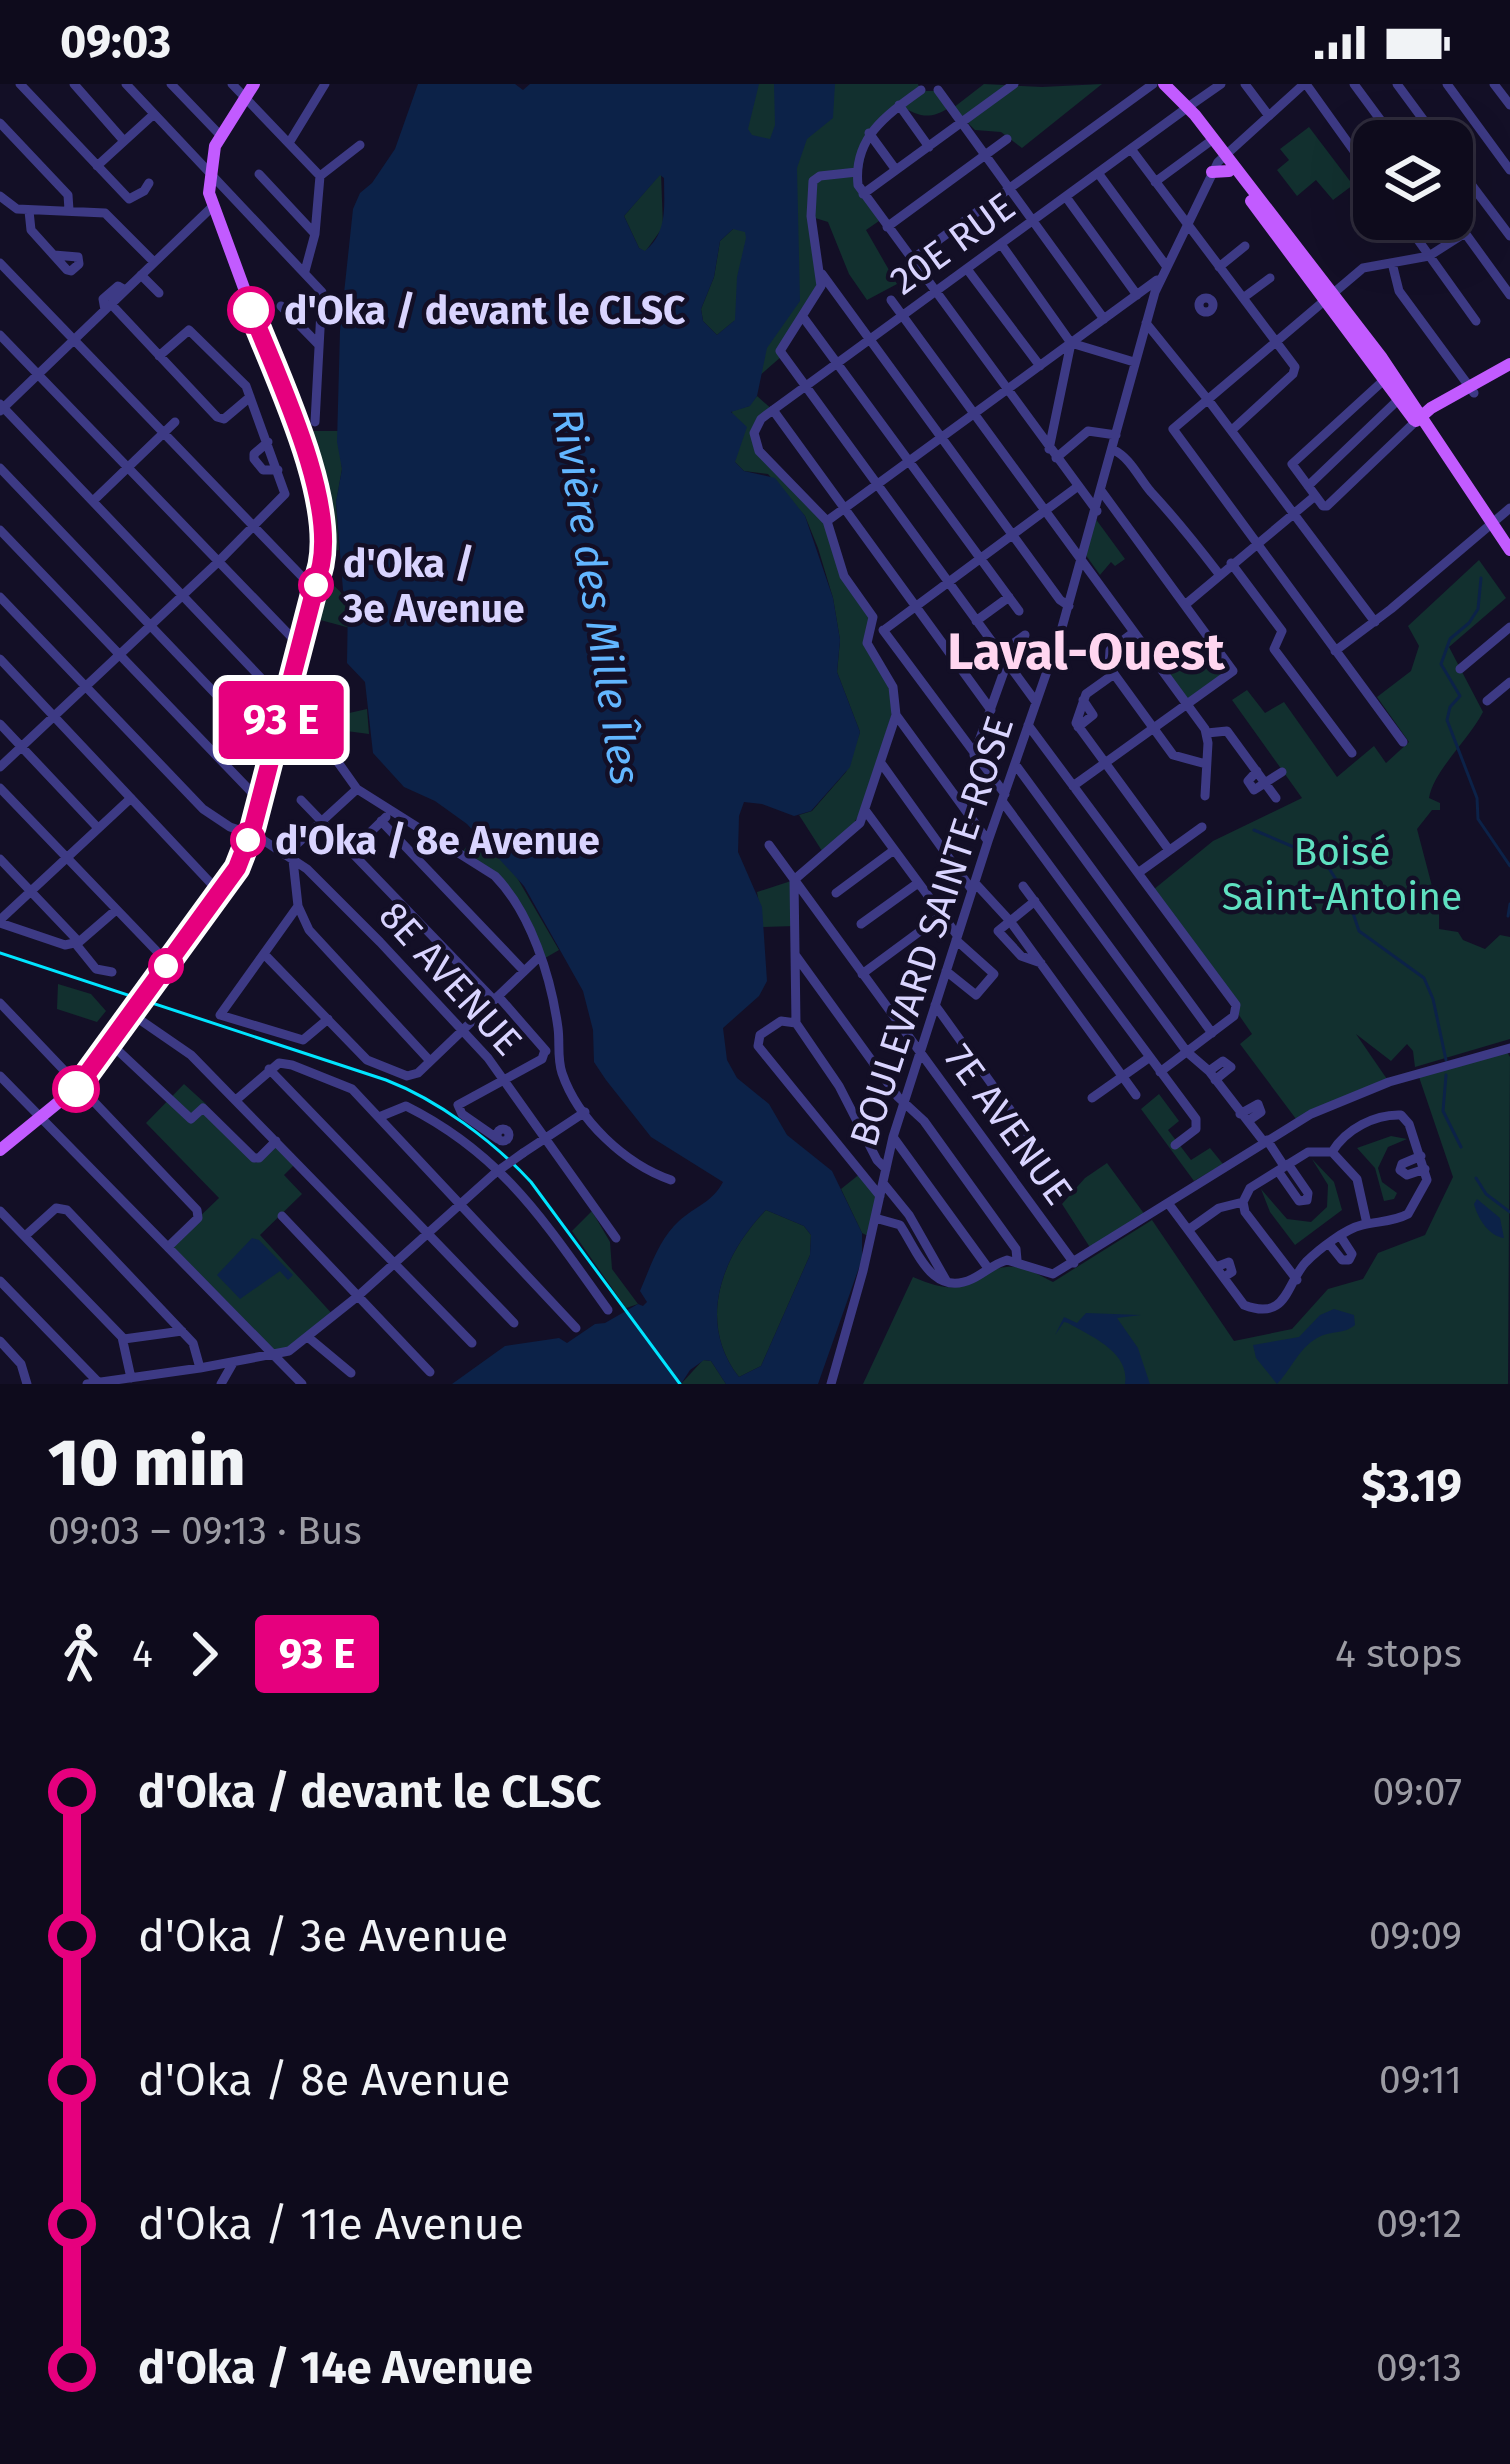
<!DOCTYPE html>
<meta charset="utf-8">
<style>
:root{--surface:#0e0b1c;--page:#171425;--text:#f1f3f6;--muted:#9b9ba3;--line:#2e2b3b}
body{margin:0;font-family:"Fira Sans",sans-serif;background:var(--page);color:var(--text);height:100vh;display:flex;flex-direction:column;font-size:45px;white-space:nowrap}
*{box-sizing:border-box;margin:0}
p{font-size:39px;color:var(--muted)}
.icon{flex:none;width:66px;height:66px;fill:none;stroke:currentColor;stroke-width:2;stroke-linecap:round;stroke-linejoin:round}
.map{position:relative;height:1300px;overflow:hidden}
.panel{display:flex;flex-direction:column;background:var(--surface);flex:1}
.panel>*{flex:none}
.badge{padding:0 24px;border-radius:9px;font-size:42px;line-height:78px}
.tools{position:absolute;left:1353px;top:36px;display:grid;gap:24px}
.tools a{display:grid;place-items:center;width:120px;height:120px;border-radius:24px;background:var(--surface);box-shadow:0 12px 48px #0002,0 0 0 3px var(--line);font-size:60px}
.map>.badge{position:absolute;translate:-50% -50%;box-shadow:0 0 0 6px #fff}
.legs{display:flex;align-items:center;gap:18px;height:132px;padding:0 48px;font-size:39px}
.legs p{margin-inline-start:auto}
.head{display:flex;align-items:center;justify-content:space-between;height:204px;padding:0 48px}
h1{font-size:66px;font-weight:800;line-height:90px}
ul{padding:0 48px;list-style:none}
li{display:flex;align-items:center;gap:42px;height:144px;font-size:45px}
li i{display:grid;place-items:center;width:18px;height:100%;margin:0 15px;background:currentColor}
li i::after{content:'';width:30px;height:30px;margin:-15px;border:9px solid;border-radius:50%;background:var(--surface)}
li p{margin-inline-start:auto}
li:first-child i{background:linear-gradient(#0000 50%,currentColor 0)}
li:last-child i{background:linear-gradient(currentColor 50%,#0000 0)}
.status{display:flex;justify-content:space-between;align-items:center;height:84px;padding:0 60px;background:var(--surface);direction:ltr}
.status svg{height:33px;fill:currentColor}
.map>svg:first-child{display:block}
</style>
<div class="status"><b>09:03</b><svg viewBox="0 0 49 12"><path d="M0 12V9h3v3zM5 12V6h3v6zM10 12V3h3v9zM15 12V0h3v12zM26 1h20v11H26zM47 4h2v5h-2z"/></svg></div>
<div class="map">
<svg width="1510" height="1300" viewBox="0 0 1510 1300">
<rect width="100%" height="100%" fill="#130f26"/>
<path fill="#12302f" d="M736,0H918L921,7H938L947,25C929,36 918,32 901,22L869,49L858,106L879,137L866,146L897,200L867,216L849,190L828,138L812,133L821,195L782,272L758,293L734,237L717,251L703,237L701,225L714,193L720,157L733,145L734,108L747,56L748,29Z
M984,0L1042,3L1102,0L1022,64L1001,48L975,46L953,24Z
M1309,43L1353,101L1333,116L1316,96L1297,112L1277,86L1289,76L1280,65Z
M661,89L663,143L645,168L639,164L624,132Z
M757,312L773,326L761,335L754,355L828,438L843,489L874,532L868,552L895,619L863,724L848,749L824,770L799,731L812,727L846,688L860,648L837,588L840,556L833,514L818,464L805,432L768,390L744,387L735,378L732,327L749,322Z
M302,347H338L342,385L336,419L339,466L329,467L326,418Z
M1095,434L1125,475L1115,482L1111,478L1100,491L1085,470Z
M1479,476L1506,514L1449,563L1483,628C1468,657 1434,686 1429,714L1440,719V726H1432L1417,745L1433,806L1439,809V845L1458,848L1463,856L1485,865L1500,851L1510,853V955L1415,983L1413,967L1407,960L1391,977L1356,950L1389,998L1299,1039L1240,960L1252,950L1153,806L1213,757L1302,714L1232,616L1247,606L1265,629L1284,618L1337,693L1374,662L1386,679L1409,658L1377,613L1411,587L1419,562L1408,542Z
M324,495C347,509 348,518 350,544L313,534Z
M1212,555L1233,586L1187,620L1164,590Z
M308,622L316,632L326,623L336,632L367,625L369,650L339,646L334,640L317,646L301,627Z
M474,752L512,785L559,866L540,877L506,804L461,770Z
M794,796L795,842L763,843L757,808Z
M58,900L91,910L106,927L97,938L57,925Z
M1507,968L1510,973L1508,1300H863L913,1193C978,1222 972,1180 1016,1183C1028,1184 1043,1193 1053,1198L1152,1136L1234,1257L1292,1245L1328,1205L1363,1195L1378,1169L1425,1151L1453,1093L1419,993Z
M184,1000L206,1020V1030L256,1079L276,1061L295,1080L284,1091L302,1110L260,1151L335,1233L276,1272L168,1163L219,1114L146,1039Z
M1159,1010L1179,1037L1168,1046L1191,1076L1210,1064L1223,1080L1194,1097L1141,1025Z
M1391,1052L1407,1055L1388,1063L1378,1084L1382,1098L1397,1109L1394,1115L1384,1117L1375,1084L1357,1064Z
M1312,1075L1334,1098L1342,1126L1295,1161L1270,1128L1261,1105L1287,1135L1311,1138L1327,1123L1328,1101Z
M1107,1079L1145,1131L1091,1165L1062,1120L1085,1094Z
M861,1089L880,1112L870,1153L862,1149L841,1105Z
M766,1126L804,1142L811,1151L810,1171L761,1282L739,1293C696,1238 722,1171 766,1126Z
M592,1127L610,1158L612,1185L638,1220L626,1224L572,1147Z
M703,1276L711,1277L726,1300H681Z"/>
<path fill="#0c2248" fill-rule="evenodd" d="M418,0H515L523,6L530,0H759L748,45L752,51L770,55L775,41L774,0H835L833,34L807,55L797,84L800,217L767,264L757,312L750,322L731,328L747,343L735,378L744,387L775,394L805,432L833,514L840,556L837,588L860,648L850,683L811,727L794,732L762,720L744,718L739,732L738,768L762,823L767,897L759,912L723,944L727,976L737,994L769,1020L787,1051L832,1087L862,1149V1175L818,1300H726L711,1277L704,1276L690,1286L681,1300H452L505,1262L559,1254L567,1259L595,1240L605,1239L638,1220L643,1222L647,1218L640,1207C650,1184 659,1155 679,1137C694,1123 713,1118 723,1098L651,1053L606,996L594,978L593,946L583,907L524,802L467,740L435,717L404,703L373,669L365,598L347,579L348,517L343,506L336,418L342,385L337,358L340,247L353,125L360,109L372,99L395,65ZM660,91L664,94C664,122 668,148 645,167L639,164L624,132ZM733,145L745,148L746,154L737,193L735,236L717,251L703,237L701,225L714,193L720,157ZM766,1126L804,1142L811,1151L810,1171L761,1282L739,1293C696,1238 722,1171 766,1126Z
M1477,1115L1500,1134L1504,1154C1489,1152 1478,1135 1474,1120Z
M252,1154L259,1156L293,1191L288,1196L280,1187L240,1215L217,1191Z
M1334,1225L1354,1231L1355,1241C1343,1251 1331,1246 1317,1254C1298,1265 1291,1286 1277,1300L1256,1274L1253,1261L1299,1253L1320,1231Z
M1086,1229L1141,1231L1117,1234L1138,1264L1150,1300H1125C1130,1268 1092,1253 1068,1239L1064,1238L1055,1251L1064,1233L1077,1239Z"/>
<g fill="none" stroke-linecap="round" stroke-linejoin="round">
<path stroke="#0c2248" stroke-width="3" d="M1481,494L1478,525L1469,539L1450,555L1441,580L1460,612L1450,623L1447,636L1477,714L1478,735L1510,782
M1254,746L1324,776L1349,817L1359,847L1424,894L1433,915L1446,976
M1508,832L1510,820
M1446,991L1443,1027L1461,1063
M1476,1094L1486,1110L1510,1128"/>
<path stroke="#3d3a85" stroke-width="9" d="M20,0L129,115L144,107L149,99
M74,0L124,57
M126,0L322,208L315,338
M171,0L220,51
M232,0L320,92L315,150L305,187
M1245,0L1269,32
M1306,0L1374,95
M1354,0L1396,57
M1397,0L1439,57
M1447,0L1510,86
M1494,0L1510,21
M921,6C886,31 853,54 858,101L1097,427
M938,6L1104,235
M899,21L929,63
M1188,23L1221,0
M0,39L68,111L69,126
M869,49L896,86
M289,59L325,0
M1131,65L1295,283L1293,290L1232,346
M1452,75L1510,152
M97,82L154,30
M857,88L820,92L813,97L811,132L821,202L780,267L1036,618
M1098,89L1167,183
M259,90L315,150
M320,92L360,61
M1155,98L1208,59
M863,110L1014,0
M0,112L17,125L105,129L154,178
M1066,113L1137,211
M1374,113L1364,124L1372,135H1380
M29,127L31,146L67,186L71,187L79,180L78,173L54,171
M1452,131L1510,211
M1403,135L1476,237
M887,143L1007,55
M1001,160L1071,259L1134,278
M911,176L1153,0
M0,179L315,506
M1392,179L1399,207L1474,309
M1219,183L1245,162
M967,185L1040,282
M822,190L1060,516L1069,522
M141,191L159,209
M1243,214L1270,194
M1199 221a7 7 0 1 1 14 0a7 7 0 1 1-14 0Z
M891,216L1205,645L1208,659L1205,712
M111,220L217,333L224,335L250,313
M281,222L319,261
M105,226L103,215L118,202L125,206
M803,233L1019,527
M1146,239L1209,317L1375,538
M0,251L300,562
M1384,296L1292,380L1323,422H1327L1415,338
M0,320L281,615L310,639L357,705L495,792C531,829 551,893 558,944C560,959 557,974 562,989C578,1036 625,1080 671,1096
M773,326L991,626
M0,327L212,123
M268,358L254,370V375L263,386H278
M1049,365L1071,259
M1112,365C1131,374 1138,393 1151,408C1176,435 1196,460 1219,490
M1056,374L1088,347L1116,351
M0,384L272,669
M1308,402L1399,315
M93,417L175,338
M827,437L1157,196
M0,446L260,717
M1231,479L1282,547L1274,565L1352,669
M0,513L203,725L230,743L257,752L307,785L380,858L488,974L616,1154
M1186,520L1315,412
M976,537L1009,513
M883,546L1005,710
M884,546L1077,403
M1134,548L1110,566L1109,583L1173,671L1206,680
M1335,567L1391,525L1510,424
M1000,569L1025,551
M0,575L220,809
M1460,585L1510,543
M1114,590L1086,610L1076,639L1169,766
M292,594L320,612L333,631
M1487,617L1510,598
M896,631L988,757
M0,640L98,744
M1028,641L1236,921L1234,932L1160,988
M1078,643L1093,631L1083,616
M1207,649L1227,647L1276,714
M1403,658L1173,345L1363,184L1429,172L1465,149
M974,671L1007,579
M881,679L972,806
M1015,680L1212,949
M0,683L217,479L285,410L246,302L189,246L159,272
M1257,687L1248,697L1254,706L1282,688
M1073,702L1233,587L1102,408
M0,704L169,880
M301,716L494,916
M1002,717L1187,968L1209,987L1264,1058
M865,726L957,851
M381,737L524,887
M769,761L1074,1179
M351,767L386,733
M285,771L357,705
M0,775L79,858
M293,776L298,822L309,846L430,977
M1138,789L1202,743
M975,799L1010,837L1136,1011
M1023,802L1196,1035V1045L1175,1061
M836,809L894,766
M1035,817L998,847L1021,872L1041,879
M298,822L220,931L303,956L328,935
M0,836L131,714
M0,839L65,861L79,858
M861,840L918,799
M79,858L116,826
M75,859L96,885L112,888
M264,870L367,976L407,992L418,989L539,873
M796,872L898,1013L924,1037L1016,1165L1017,1176
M946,887L976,911L994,890L956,856
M862,890L942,831
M498,912L546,967
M0,919L197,1126L198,1134L168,1163
M935,921L1026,1048
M133,931L191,971L472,1259
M796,939L781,937L760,951L758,962L880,1112
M111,960L191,1035L203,1024L254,1074H259L276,1057
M269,985L514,1239
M1209,987L1223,977L1231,983L1215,996
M0,992L302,1300
M1092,1014L1150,973
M236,1016L279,979L292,981L352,1005L576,1244
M1240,1030L1258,1020L1261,1028L1248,1037
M379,1033L406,1022C504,1071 546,1140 608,1226
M497 1051a6 6 0 1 1 12 0a6 6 0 1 1-12 0Z
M893,1053L988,1184
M498,1055L462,1030L458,1021L542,975L545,966
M1267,1056L1284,1082
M523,1069L585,1028
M1421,1072L1402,1080L1400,1086L1407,1091L1425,1085
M886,1085L877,1076L839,1002L796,939L794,796L860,739L896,631L893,603L867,559L873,533L844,492L827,437L759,367L754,349L761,335L773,326L1184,26
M1278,1087L1299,1117L1307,1116L1308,1109L1288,1080
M883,1099L909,1131L947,1198
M1168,1119L1244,1221C1288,1238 1286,1199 1306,1178C1319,1165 1345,1145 1362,1141C1379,1137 1393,1138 1408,1130L1427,1096L1409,1040L1401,1031C1375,1030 1346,1045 1332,1068
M0,1127L122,1253L131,1294
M282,1132L430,1288
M875,1134L900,1141C917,1166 932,1214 972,1195C985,1189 993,1180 1007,1176L1053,1190L1311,1030L1389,998L1510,964
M1188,1146L1219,1124L1243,1118
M25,1152L56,1124L67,1126L193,1259L200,1284
M1330,1161L1342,1176H1349L1352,1170L1341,1153
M1216,1183L1229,1178L1232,1188L1224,1193
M1297,1196L1245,1128L1243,1118L1250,1104L1308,1068H1332L1357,1095L1367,1140
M0,1197L100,1300
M309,1254L351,1289
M124,1255L182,1247
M0,1257L21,1280L27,1300
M87,1300L200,1284L289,1267L358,1212L495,1089
M221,1300L233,1279
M831,1300L863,1187L893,1053L988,757L1061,547L1155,208L1218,78L1304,0"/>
<path stroke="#c25bff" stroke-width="12" d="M1164,0L1195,31L1382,274L1510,466
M1212,88L1229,87
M1251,117L1414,336
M1416,337L1431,324L1510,280
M0,1066L76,1004L235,787L253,743L320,485L325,452L319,408L209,109L215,62L254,0"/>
<path stroke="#00e5ff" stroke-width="3" d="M0,869L386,996C438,1016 493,1057 531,1098L680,1300"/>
<path stroke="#3d3a85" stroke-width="9" d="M495,1089L523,1069"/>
</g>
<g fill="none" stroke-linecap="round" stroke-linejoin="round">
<defs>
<path id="line-1" d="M76,1005L237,784L253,743L321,481C335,411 277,293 251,226"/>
</defs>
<use href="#line-1" stroke="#fff" stroke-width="27"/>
<use href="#line-1" stroke="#e6007e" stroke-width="18"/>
</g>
<g fill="#fff" stroke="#e6007e" stroke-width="6">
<circle cx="251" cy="226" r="21"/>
<circle cx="316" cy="501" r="15"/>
<circle cx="248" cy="756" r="15"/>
<circle cx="166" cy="882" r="15"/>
<circle cx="76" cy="1005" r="21"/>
</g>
<g text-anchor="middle" stroke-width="9" stroke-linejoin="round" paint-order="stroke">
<g font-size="39" fill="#d9d4ff" stroke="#130f26">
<text transform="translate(952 159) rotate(-36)" y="14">20E RUE</text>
<text transform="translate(931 847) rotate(-72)" y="14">BOULEVARD SAINTE-ROSE</text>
<text transform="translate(451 894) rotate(48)" y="14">8E AVENUE</text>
<text transform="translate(1009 1040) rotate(54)" y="14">7E AVENUE</text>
</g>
<g font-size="39" font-weight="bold" fill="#d9d4ff" stroke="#130f26" text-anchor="start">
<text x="284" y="240">d'Oka / devant le CLSC</text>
<text x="343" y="493">d'Oka /<tspan x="343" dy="45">3e Avenue</tspan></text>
<text x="275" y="770">d'Oka / 8e Avenue</text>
</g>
<g font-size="39" fill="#5fe0c0" stroke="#130f26">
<text x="1342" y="781">Boisé<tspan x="1342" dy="45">Saint-Antoine</tspan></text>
</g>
<g font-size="42" font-style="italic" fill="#62b6ff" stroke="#130f26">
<text transform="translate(597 512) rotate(81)" y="15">Rivière des Mille Îles</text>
</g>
<g font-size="51" font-weight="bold" fill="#ffd6f0" stroke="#130f26">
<text x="1086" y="585">Laval-Ouest</text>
</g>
</g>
</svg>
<div class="tools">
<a><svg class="icon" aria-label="layers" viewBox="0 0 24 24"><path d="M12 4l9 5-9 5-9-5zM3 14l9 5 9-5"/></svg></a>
</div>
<b class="badge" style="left:281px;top:636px;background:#e6007e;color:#fff">93 E</b>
</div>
<section class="panel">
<div class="head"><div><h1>10 min</h1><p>09:03 – 09:13 · Bus</p></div><b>$3.19</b></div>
<div class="legs"><svg class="icon" aria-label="walk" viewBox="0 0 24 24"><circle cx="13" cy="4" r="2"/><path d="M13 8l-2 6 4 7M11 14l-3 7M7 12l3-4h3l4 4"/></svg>4<svg class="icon" aria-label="forward" viewBox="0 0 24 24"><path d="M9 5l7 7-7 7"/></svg><b class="badge" style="background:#e6007e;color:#fff">93 E</b><p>4 stops</p></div>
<ul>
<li><i style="color:#e6007e"></i><b>d'Oka / devant le CLSC</b><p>09:07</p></li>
<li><i style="color:#e6007e"></i><span>d'Oka / 3e Avenue</span><p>09:09</p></li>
<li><i style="color:#e6007e"></i><span>d'Oka / 8e Avenue</span><p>09:11</p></li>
<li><i style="color:#e6007e"></i><span>d'Oka / 11e Avenue</span><p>09:12</p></li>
<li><i style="color:#e6007e"></i><b>d'Oka / 14e Avenue</b><p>09:13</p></li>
</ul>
</section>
